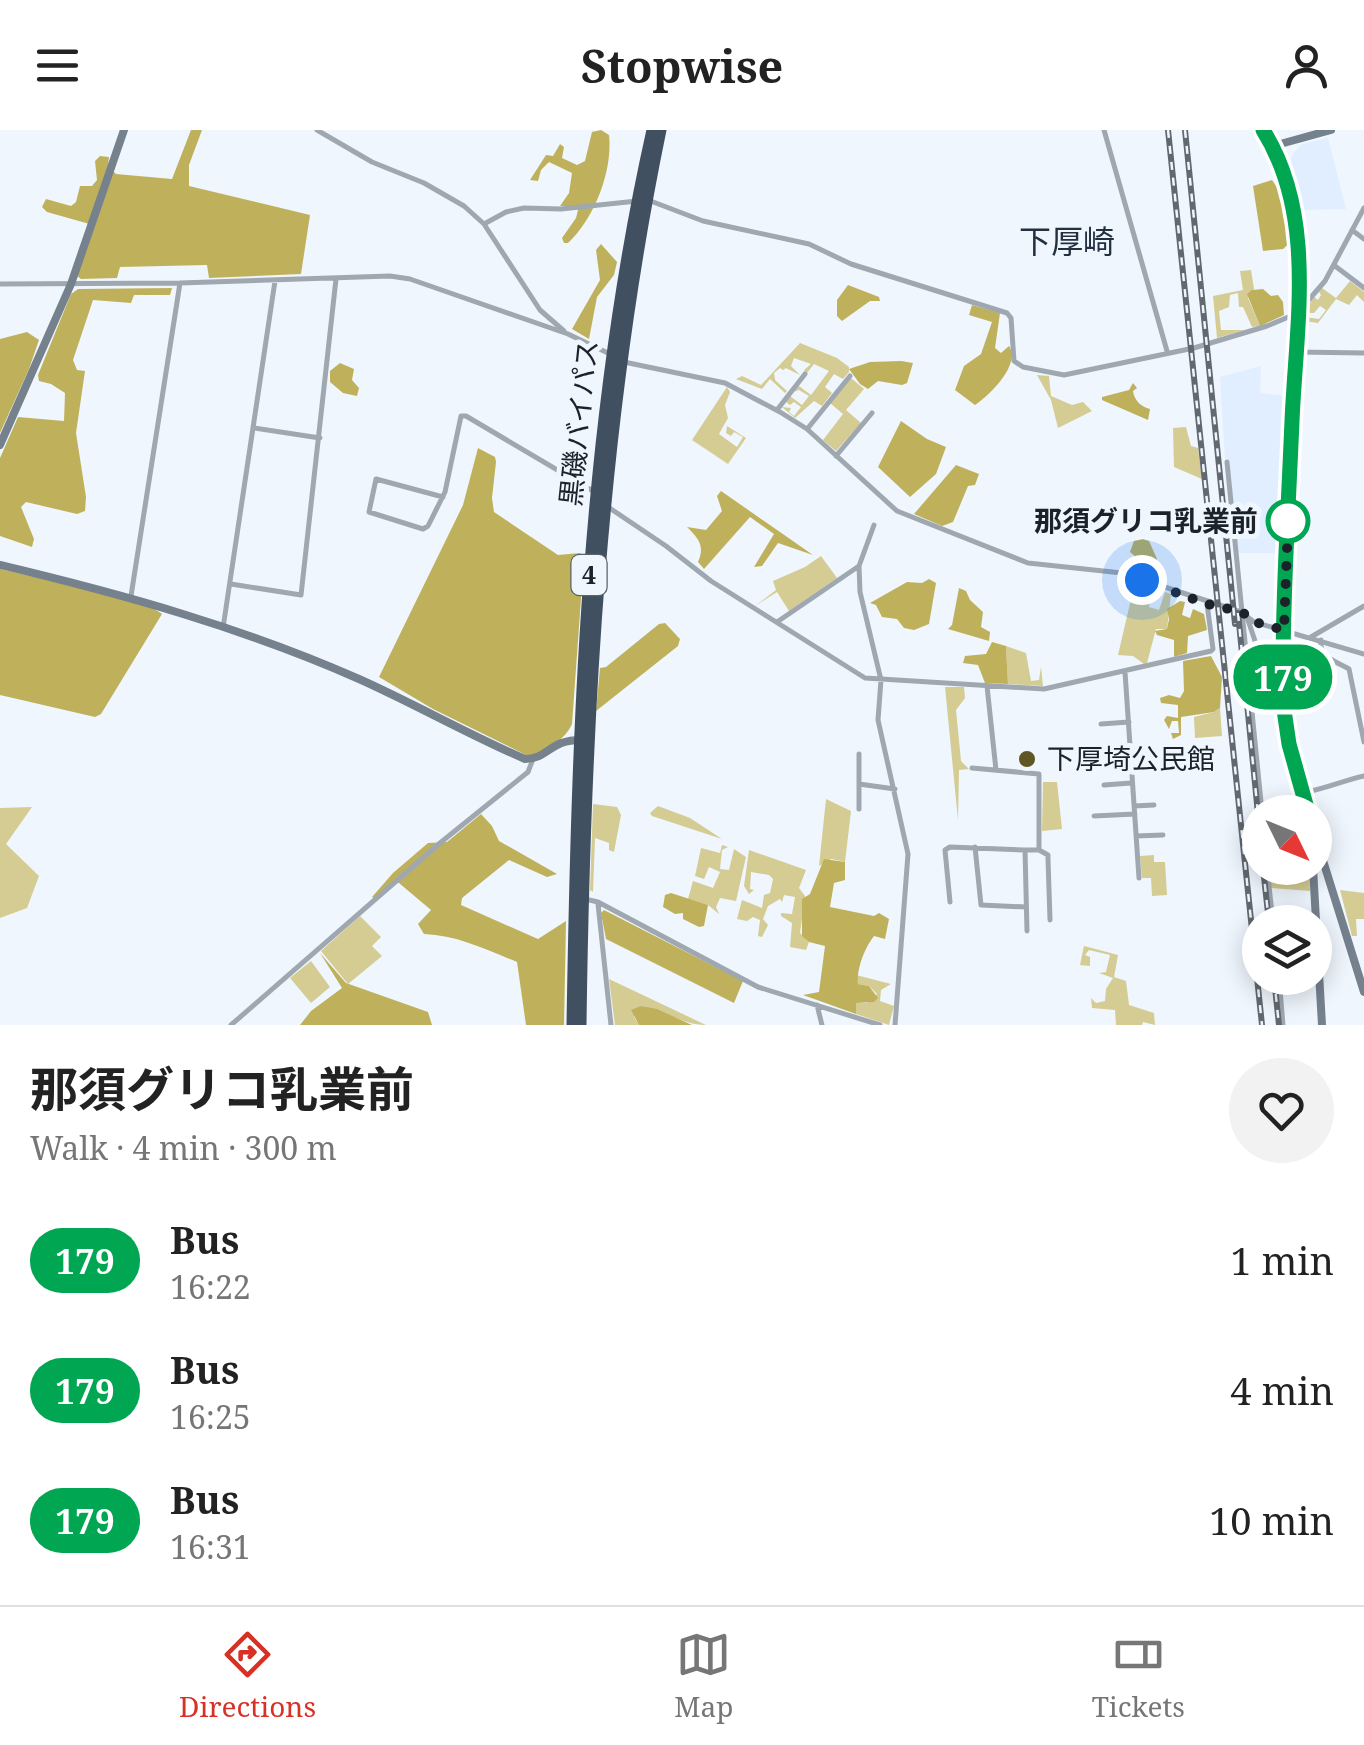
<!DOCTYPE html>
<meta charset="utf-8">
<style>
:root{--surface:#fff;--page:#f2f2f2;--text:#222;--muted:#767676;--line:#e0e0e0;--accent:#d93025}
body{margin:0;font-family:"Noto Serif","Noto Sans JP",serif;background:var(--page);color:var(--text);height:100vh;display:flex;flex-direction:column;font-size:38px;white-space:nowrap}
*{box-sizing:border-box;margin:0}
p{font-size:32px;color:var(--muted)}
.icon{flex:none;width:55px;height:55px;fill:none;stroke:currentColor;stroke-width:2;stroke-linecap:round;stroke-linejoin:round}
.map{position:relative;height:895px;overflow:hidden}
.sheet{display:flex;flex-direction:column;background:var(--surface);flex:1}
.sheet>*{flex:none}
.badge{padding:0 20px;border-radius:32px;font-size:35px;line-height:65px}
.needle{width:65px;rotate:133deg}
.fabs{position:absolute;left:1242px;top:665px;display:grid;gap:20px}
.fabs a{display:grid;place-items:center;width:90px;height:90px;border-radius:50%;background:var(--surface);box-shadow:0 5px 25px #0003;font-size:50px}
.you{position:absolute;width:50px;height:50px;margin:-25px;border:8px solid #fff;border-radius:50%;background:#1a73e8;box-shadow:0 0 0 15px #1a73e833}
.map>.badge{position:absolute;translate:-50% -50%;box-shadow:0 0 0 5px #fff}
.round{display:grid;place-items:center;flex:none;width:105px;height:105px;border-radius:52px;background:var(--page)}
.head{display:flex;align-items:center;justify-content:space-between;height:170px;padding:0 30px}
h1{font-size:48px;font-weight:700;line-height:75px}
ul{padding:0;list-style:none}
li{display:flex;align-items:center;gap:30px;height:130px;padding:0 30px}
li div{flex:1}
li b{display:block;font-size:38px}
li em{font-style:normal}
li .badge{min-width:110px;font-weight:700;text-align:center}
header{display:flex;justify-content:space-between;align-items:center;height:130px;padding:0 30px;background:var(--surface);font-size:45px;font-weight:700}
.dock{display:flex;justify-content:space-around;align-items:center;height:140px;border-top:2px solid var(--line);background:var(--surface);font-size:28px;color:var(--muted)}
.dock a{display:grid;justify-items:center;gap:5px}
.dock .selected{color:var(--accent)}
.map>svg:first-child{display:block}
</style>
<header><svg class="icon" aria-label="menu" viewBox="0 0 24 24"><path d="M4 6h16M4 12h16M4 18h16"/></svg>Stopwise<svg class="icon" aria-label="person" viewBox="0 0 24 24"><circle cx="12" cy="8" r="4"/><path d="M4 21q1-7 8-7t8 7"/></svg></header>
<div class="map">
<svg width="1364" height="895" viewBox="0 0 1364 895">
<rect width="100%" height="100%" fill="#eff6fe"/>
<path fill="#e1eeff" d="M1328,8L1346,79L1302,80L1291,30L1293,23L1302,14Z
M1261,236L1260,263L1288,266L1281,423H1238L1229,330L1225,329L1220,247Z"/>
<path fill="#d4cc93" d="M1251,140L1254,159L1248,168L1260,196L1252,197L1243,177H1239L1238,163L1230,165L1229,177L1219,181L1221,200H1245L1217,208L1213,166L1243,160L1240,141Z
M1350,151L1364,162V172L1357,165L1349,175L1336,169L1318,193L1304,191V187L1319,189L1326,180L1320,176L1314,183H1304L1314,167L1318,170L1321,165L1319,162L1322,158L1336,168Z
M800,213L837,228L849,237V242L843,249L834,244L825,257L832,263L822,276L814,271L795,288L782,277L791,278L789,282L794,286L801,277L794,272L790,275L786,272L790,266L802,275L809,266L799,260L793,262L799,256L811,265L829,241L814,234L807,243L804,240L811,234L794,228L791,236L800,245L786,238L783,240L780,238L774,243L775,250L787,261L785,263L770,249L762,259L736,249L742,246L761,255Z
M1037,245L1049,246L1051,266L1072,275L1083,272L1092,281L1058,298L1051,270Z
M851,248L864,259L846,280L861,293L836,321L823,310L843,284L830,273Z
M727,257L730,262L725,275L728,288L719,304L737,317L743,307L734,302L731,306L726,303L727,296L746,308L728,334L692,310Z
M1186,297L1191,316L1198,318L1202,349L1174,337L1173,298Z
M821,426L837,448L789,481L777,462L755,476L776,460L773,451L805,437Z
M1135,452L1146,455L1151,465L1149,477L1159,480L1165,462L1171,464L1167,499H1156L1147,533L1144,534L1133,526L1118,525Z
M1006,516L1026,523L1031,551L1039,550L1041,537L1043,556L1008,554Z
M945,557H964L965,568L956,580L961,631L969,639L959,640L958,690Z
M1220,578L1222,606L1195,608L1194,587L1214,582Z
M1043,652H1057L1062,699L1042,701Z
M826,669L851,681L845,732L831,729L819,736Z
M593,674L617,677L621,685L614,722L609,720V713L595,708L593,762L590,760Z
M658,676L690,688L722,709L652,686L650,683Z
M32,677L6,714L39,746L27,778L0,788V678Z
M722,715L728,717L722,720L720,739L729,740L734,719L746,727L736,771L720,768L716,777L719,784L708,775L688,769L693,751L713,758L720,742L709,737L704,749L695,746L701,718L720,723Z
M749,720L806,740L799,758L805,766L800,803L809,812L806,820L790,817L792,793L781,786V783L792,784L795,767L784,765L782,772L780,769L768,776L763,789L768,795L762,807L758,806L760,790L753,787L747,791L737,789L742,770L762,778L764,765L770,763L773,749L769,745L751,742L750,759L754,760L749,764L744,756Z
M1154,725V732H1165L1167,765L1152,766L1151,748H1142L1140,726Z
M1269,738H1309L1310,761L1271,758Z
M1340,760L1364,763V789H1356L1357,806H1352Z
M360,786L381,807L372,816L382,826L348,854L321,821Z
M1084,816L1118,825L1114,847L1126,851L1129,875L1154,883L1155,895L1143,892L1142,895H1116L1115,880L1092,878L1091,868L1096,873L1105,871L1106,859L1113,848L1099,843L1106,842L1110,825L1089,820L1085,825L1090,827V836L1080,835Z
M311,831L330,857L311,873L290,848Z
M856,845L891,854L881,860L880,871L894,876L889,895L856,884V873H867L877,864L869,856L858,854Z
M609,849L706,895C683,895 664,880 641,876L634,887L639,895H615Z"/>
<path fill="#bfb15b" d="M191,0H202L189,35V56L310,85L301,144L209,148L207,135L120,137L117,148L81,149L77,146L93,95L47,82L42,77L46,69L71,76L76,72L80,56H92L97,50L95,31L100,26L109,27L108,36L116,44L172,49Z
M601,0L609,5C613,41 594,89 568,113H564L562,108L576,88L579,76H560L569,63L572,43L549,32L541,40L538,51L530,50L546,25L553,26L560,14L564,17L562,28L577,35L585,31L592,2Z
M1272,50L1289,75L1295,108L1283,119L1263,121L1253,56Z
M601,114L617,132L614,145L597,167L589,209L572,199L600,150L596,120Z
M848,155L879,167L880,171H870L842,191L837,186V170Z
M172,158L170,165H134L131,173L93,170L73,230L77,240L85,241L76,303L86,367L85,381L77,384L26,372L21,377L34,409L32,417L0,406V328L18,287L64,291L65,263L51,254L39,251L38,245L71,164L78,159Z
M1263,159L1271,166L1278,165L1283,172L1284,185L1260,196L1247,164L1252,160Z
M972,175L1000,183L995,218L1001,223L1009,216C1021,234 991,264 975,275L955,260L964,236L981,224L992,192L969,185Z
M27,202L39,210L29,239L0,303V209Z
M901,231L913,233L907,253L902,255L878,251L868,259L860,254L849,239L870,232Z
M340,233L354,239L352,250L359,258L357,266L343,263L330,252V241Z
M1133,253L1137,258L1133,261C1134,270 1141,277 1150,279L1148,290L1102,270V267L1129,260Z
M901,291L927,309L946,317L936,344L910,367L878,337Z
M478,318L495,327L496,332L492,368L494,382L558,425L580,423L584,427L572,594C566,609 544,623 528,626L433,579L379,547L463,375Z
M956,335L979,344L975,355L968,356L953,392L942,396L914,384Z
M721,361L813,425L778,413L762,436L754,437L774,404L750,387L704,439L698,432C705,416 699,409 687,397L706,400L722,381L717,366Z
M1143,409L1149,411L1157,429L1150,451L1132,444L1137,428L1130,422L1134,411Z
M0,439C31,447 145,468 162,484L101,584L95,587L0,565Z
M929,449L936,453L929,494L914,500L904,498L897,489L882,487L876,475L870,473L907,452L922,453Z
M959,458L966,461L970,470L983,482L981,497L990,502L989,511L948,499L952,495Z
M1180,471L1185,472L1182,485L1190,488L1193,479L1204,484L1207,500L1188,506L1187,523L1174,527V510L1157,505L1155,501L1167,499L1169,489L1167,479Z
M665,493L680,509L678,516L596,581L600,538L606,537L659,494Z
M992,512L1006,516L1008,554L985,553L978,535L963,533L965,526L986,524Z
M1211,526L1222,547L1220,578L1214,582L1181,587V605L1173,609L1171,603H1179L1178,591H1172L1169,599L1164,590L1167,586L1178,588V575L1161,573L1160,568L1169,565L1180,568L1184,561L1183,531Z
M481,684L492,696L499,711L557,744L547,747L509,730L462,768L461,775L538,809L566,791L564,895H526L517,832C487,820 457,805 424,804L418,794L431,780L399,753L395,751L374,768L372,767L393,743L428,713L447,712Z
M824,729L845,732V750L834,753L830,777L874,786L879,783L889,789L885,809L874,806C865,817 856,840 858,854L869,856L878,868L874,872L856,873V884L803,865L819,862L825,816L809,812L802,806V769L810,764Z
M671,763L708,775L704,796L699,797L683,789V783L675,784L663,777L665,765Z
M604,780L743,851L734,873L606,809L601,783Z
M320,823L346,853L428,882L432,895H300L311,881L342,858Z
M641,876L657,879L692,895H639L631,880Z"/>
<g fill="none" stroke-linecap="round" stroke-linejoin="round">
<path stroke="#9fa7b0" stroke-width="5" d="M317,0L372,32L424,53L464,76L484,94L540,180L564,201
M1104,0L1167,221
M648,70L703,91L809,114L851,134L1007,183L1011,188L1014,231L1023,237L1064,245L1194,218L1267,196L1298,183
M484,94L506,82L524,78L561,79L637,71
M1352,100L1364,109
M1335,136L1364,158
M0,154L180,153L390,146L410,149L568,204L610,224
M1300,180L1325,151L1364,78
M1296,222L1364,223
M624,232L725,253L780,282L807,299L897,381L1028,433L1122,443L1241,482L1254,492L1364,524
M777,280L805,244
M254,298L320,308
M808,298L850,246
M836,326L872,283
M1227,332L1262,682
M443,367L376,349L369,382L423,399L428,396L445,362L461,286H466L593,361
M608,377L666,416L711,451L865,548L1044,559L1211,521L1213,519L1207,474
M874,395L859,436L860,462L881,550L878,590L908,724L895,895
M231,454L301,465L336,149
M131,466L180,153
M1248,490L1284,598
M777,492L859,436
M223,498L275,151
M1311,507L1364,476
M1321,510C1318,527 1337,532 1349,539L1364,612
M1125,542L1139,748
M987,556L996,640
M1101,594L1129,592
M859,624V679
M1103,625L1130,623
M972,638L1039,644V720H1025L1027,801
M859,654L895,659
M1104,655L1131,653
M1302,663C1325,659 1342,651 1364,646
M1134,676L1154,675
M1094,686L1135,684
M1136,706L1163,705
M975,717L981,775L1026,777
M1039,720L1048,725V729L1050,790
M1267,738L1273,792
M585,769L598,772L758,857L880,895
M950,772L945,720L950,717L1025,720
M598,774L611,895
M1279,848L1283,895
M817,875L822,895
M231,895L440,713L528,642L533,629"/>
<path stroke="#76818e" stroke-width="8" d="M1263,0C1316,86 1296,195 1292,291C1288,385 1282,479 1283,573L1286,604L1308,682
M1273,16L1331,0
M0,315L71,154L124,0
M0,435C122,464 244,498 359,549C415,574 469,605 525,629C549,629 549,609 583,610
M1315,705L1364,862
M1313,738L1322,895"/>
<path stroke="#415061" stroke-width="11" d="M572,895C577,595 586,294 652,0
M581,895C585,595 600,295 661,0"/>
<defs>
<path id="rail" d="M1168,0L1262,895
M1185,0L1235,494
M1238,483L1260,704
M1263,738L1269,792
M1274,848L1279,895"/>
</defs>
<use href="#rail" stroke="#61686f" stroke-width="6"/>
<use href="#rail" stroke="#eff6fe" stroke-width="2.5" stroke-dasharray="8" stroke-linecap="butt"/>
</g>
<g fill="none" stroke-linecap="round" stroke-linejoin="round">
<defs>
<path id="line" d="M1263,0C1317,86 1296,195 1292,291C1288,385 1282,479 1283,573L1289,614L1308,682"/>
</defs>
<use href="#line" stroke="#fff" stroke-width="22"/>
<use href="#line" stroke="#00a651" stroke-width="15"/>
<path stroke="#1b2229" stroke-width="10" stroke-dasharray="0 18" d="M1142,450L1207,474L1242,482L1254,492L1284,500L1288,391"/>
</g>
<circle fill="#fff" stroke="#00a651" stroke-width="5" cx="1288" cy="391" r="20"/>
<circle fill="#5f5723" stroke="#eff6fe" stroke-width="4" cx="1027" cy="629" r="10"/>
<g text-anchor="middle" stroke-width="10" stroke-linejoin="round" paint-order="stroke">
<rect fill="#eff6fe" stroke="#5b6269" stroke-width="2.5" x="571.5" y="425" width="35" height="40" rx="8"/>
<g font-size="25" font-weight="bold" fill="#1b2229">
<text x="589" y="454">4</text>
</g>
<g font-size="28" fill="#1b2229" stroke="#eff6fe">
<text transform="translate(579 293) rotate(-84)" y="10">黒磯バイパス</text>
</g>
<g font-size="28" font-weight="bold" fill="#1b2229" stroke="#eff6fe" text-anchor="end">
<text x="1258" y="401">那須グリコ乳業前</text>
</g>
<g font-size="28" fill="#1b2229" stroke="#eff6fe" text-anchor="start">
<text x="1047" y="639">下厚埼公民館</text>
</g>
<g font-size="32" fill="#233040" stroke="#eff6fe">
<text x="1067" y="123">下厚崎</text>
</g>
</g>
</svg>
<div class="fabs">
<a><svg class="needle" viewBox="-14 -14 28 28"><path d="M0-13l5 13h-10z" fill="#e53935"/><path d="M0 13l5-13h-10z" fill="#767676"/></svg></a>
<a><svg class="icon" aria-label="layers" viewBox="0 0 24 24"><path d="M12 4l9 5-9 5-9-5zM3 14l9 5 9-5"/></svg></a>
</div>
<div class="you" style="left:1142px;top:450px"></div>
<b class="badge" style="left:1283px;top:547px;background:#00a651;color:#fff">179</b>
</div>
<section class="sheet">
<div class="head"><div><h1>那須グリコ乳業前</h1><p>Walk · 4 min · 300 m</p></div><a class="round"><svg class="icon" aria-label="heart" viewBox="0 0 24 24"><path d="M12 20l-8-8c-3-5 5-10 8-4 3-6 11-1 8 4z"/></svg></a></div>
<ul>
<li><span class="badge" style="background:#00a651;color:#fff">179</span><div><b>Bus</b><p>16:22</p></div><em>1 min</em></li>
<li><span class="badge" style="background:#00a651;color:#fff">179</span><div><b>Bus</b><p>16:25</p></div><em>4 min</em></li>
<li><span class="badge" style="background:#00a651;color:#fff">179</span><div><b>Bus</b><p>16:31</p></div><em>10 min</em></li>
</ul>
</section>
<nav class="dock">
<a class="selected"><svg class="icon" aria-label="directions" viewBox="0 0 24 24"><path d="M12 3l9 9-9 9-9-9zM9 14v-3h6M13 9l2 2-2 2"/></svg>Directions</a>
<a><svg class="icon" aria-label="map" viewBox="0 0 24 24"><path d="M3 6l6-2 6 2 6-2v14l-6 2-6-2-6 2zM9 4v14M15 6v14"/></svg>Map</a>
<a><svg class="icon" aria-label="tickets" viewBox="0 0 24 24"><path d="M3 7h18v10H3zM15 7v10"/></svg>Tickets</a>
</nav>
